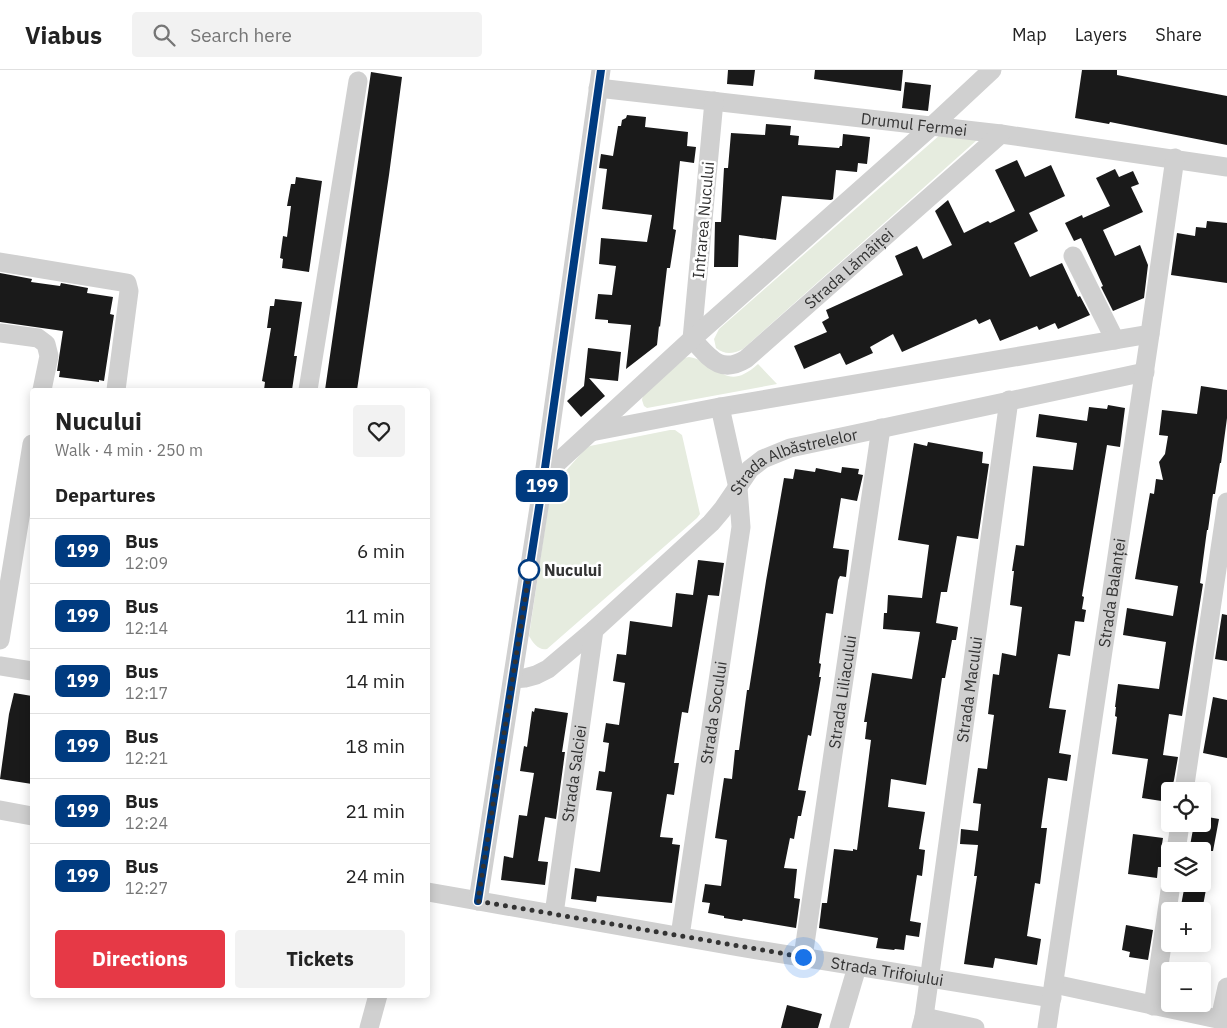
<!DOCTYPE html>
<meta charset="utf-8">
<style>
:root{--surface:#fff;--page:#f2f2f2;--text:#222;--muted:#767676;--line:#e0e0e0;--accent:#e63946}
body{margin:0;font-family:"IBM Plex Sans",sans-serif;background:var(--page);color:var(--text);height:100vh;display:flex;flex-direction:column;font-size:19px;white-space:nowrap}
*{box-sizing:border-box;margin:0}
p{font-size:16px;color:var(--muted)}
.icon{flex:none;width:28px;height:28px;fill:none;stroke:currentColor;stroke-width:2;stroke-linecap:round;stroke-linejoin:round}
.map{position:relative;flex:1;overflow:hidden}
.panel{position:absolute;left:30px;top:318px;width:400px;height:610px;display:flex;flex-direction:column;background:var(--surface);border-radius:5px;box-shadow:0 2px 12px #0003}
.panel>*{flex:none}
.badge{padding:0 10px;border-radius:8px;font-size:18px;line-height:32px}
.tools{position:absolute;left:1161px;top:712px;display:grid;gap:10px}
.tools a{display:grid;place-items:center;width:50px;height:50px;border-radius:5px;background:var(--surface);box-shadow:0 2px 12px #0003;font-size:25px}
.you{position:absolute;width:25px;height:25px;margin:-12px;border:4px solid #fff;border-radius:50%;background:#1a73e8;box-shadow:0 0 0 8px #1a73e833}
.map>.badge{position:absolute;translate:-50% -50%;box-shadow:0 0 0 2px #fff}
h2{padding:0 25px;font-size:19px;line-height:45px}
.round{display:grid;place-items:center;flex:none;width:52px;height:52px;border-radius:5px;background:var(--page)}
.overview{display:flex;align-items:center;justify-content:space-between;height:85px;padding:0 25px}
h1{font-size:24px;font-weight:800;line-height:38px}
.action{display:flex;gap:10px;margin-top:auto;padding:10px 25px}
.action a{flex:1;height:58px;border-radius:5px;background:var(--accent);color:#fff;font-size:20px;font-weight:800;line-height:58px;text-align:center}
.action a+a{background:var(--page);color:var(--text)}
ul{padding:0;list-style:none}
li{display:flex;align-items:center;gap:15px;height:65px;padding:0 25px;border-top:1px solid var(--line)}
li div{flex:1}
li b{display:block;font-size:19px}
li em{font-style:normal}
li .badge{min-width:55px;font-weight:700;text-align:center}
header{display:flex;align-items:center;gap:30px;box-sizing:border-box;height:70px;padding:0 25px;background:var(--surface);border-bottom:1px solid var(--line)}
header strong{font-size:24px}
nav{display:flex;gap:28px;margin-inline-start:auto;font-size:18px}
.search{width:350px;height:45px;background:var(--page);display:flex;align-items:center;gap:12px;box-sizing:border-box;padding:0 18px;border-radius:5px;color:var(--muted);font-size:19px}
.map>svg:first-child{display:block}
</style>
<header>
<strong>Viabus</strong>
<div class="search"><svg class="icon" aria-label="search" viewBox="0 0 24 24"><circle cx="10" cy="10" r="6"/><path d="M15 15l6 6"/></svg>Search here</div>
<nav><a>Map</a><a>Layers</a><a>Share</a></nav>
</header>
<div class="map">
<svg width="1227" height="958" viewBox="0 0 1227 958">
<rect width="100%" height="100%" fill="#fff"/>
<path fill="#e6ecdf" d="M941,64L977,70L743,279C733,284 725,285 716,278L714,269L719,259Z
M689,287C719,292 725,324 758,294L777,314L647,338L644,336L642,330L643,325L684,288Z
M670,360H675L682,365L700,444L697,448L547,579C539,581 533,573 529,566L551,418L585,379L590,376Z"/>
<path fill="#1a1a1a" d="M728,0H755L753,16L727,14Z
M815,0H903L901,21L814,9Z
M1082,0H1117V5L1227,26V75L1110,52L1109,54L1075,48Z
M371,2L402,7L389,105L357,320H325Z
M905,12L931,15L928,41L902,38Z
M627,45L646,47L645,57L688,62L687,76L696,77L694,93L680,91L673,159L676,160L670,198H667L660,257L659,256L657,275L626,299L631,255L608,253V250L595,249L598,224L612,225L616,196L599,194L601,168L647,172L652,145L602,139L607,99L599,98L601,84L613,86L618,56H621L622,50L626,48Z
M766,54L791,56L790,65L799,66L798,75L839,78L840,76H842L843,64L870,67L867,94L858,93L857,102L836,100L833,129L831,130L782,126L776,170L739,165L738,197H714L715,152H721L724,98H728L731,63L765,65Z
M1017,90L1025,107L1051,95L1065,126L1029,143L1038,161L1014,173L1030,207L1062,193L1078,227L1080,226L1090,245L1058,259L1055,253L1039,260L1037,256L1000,271L990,249L979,254L976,249L902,282L893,264L870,277L873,283L846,295L840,283L804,299L794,276L827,262L822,252L829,248L826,240L903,205L895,186L917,176L923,189L952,175L935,141L948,130L964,163L988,151L990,153L1015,141L995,100Z
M1115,99L1119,107L1133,101L1139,114L1131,117L1143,142L1103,160L1115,186L1140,175L1148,195L1144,228L1113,241L1101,217L1103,216L1081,168L1074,171L1065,153L1082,145L1083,148L1110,136L1096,108Z
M296,107L322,111L309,202L282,198L283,189L280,188L283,166L287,167L291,136H287L291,114H295Z
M1207,151L1227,153V213L1171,205L1177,163L1195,166L1196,157L1206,158Z
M0,203L32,209L31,212L60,216L61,213L88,218L87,223L113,227L110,244L114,245L104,311L99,310V312L59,307L60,301H57L63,261L0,252Z
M275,229L302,232L294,286H297L292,320H264L265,312L262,311L271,258H267L270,236H274Z
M588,278L621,282L618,311L589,308L605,326L581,347L567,331L584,316Z
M1201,316L1227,320V348L1221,393H1220L1215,424H1213L1208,460H1207L1200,513L1203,514L1182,646L1169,644L1163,685L1178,687L1174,710L1168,732L1142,728L1148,689L1112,684L1117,647L1115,646L1116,637H1115L1118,614L1159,619L1166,572L1123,565L1127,538L1173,546L1178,516L1135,509L1150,423L1154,424L1156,409L1163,410L1159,392L1165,384L1168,366L1159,365L1162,340L1197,344Z
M1108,335L1125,338L1120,377L1107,375L1082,526L1084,527L1082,539L1086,540L1084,552L1075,551L1070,586L1058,584L1049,638L1066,640L1059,683L1071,685L1067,711L1048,708L1041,758H1047L1040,814L1035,813L1027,866L1041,869L1037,895L995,888L993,898L964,894L977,806H974L978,775L960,774L961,759L978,761L981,734L973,733L978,698L987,699L994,645L988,644L993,604L999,605L1002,583L1016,586L1022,537L1010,535L1014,501H1012L1016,475L1024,476L1033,396L1073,400L1077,373L1036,367L1039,344L1087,351L1089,337L1107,339Z
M928,372L983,382L982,393L989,394L978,469L957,466L947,522H941L936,553L958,557L956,570H952L945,608H942L926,715L891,709L888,737L925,742L919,779L925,780L924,789L922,806L917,805L910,851L921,853L919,867L906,865L904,880L895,879L894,880L876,878L878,868L819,858L822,833H827L834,779L853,781V779L857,780L871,670L865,669L867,652H864L872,603L912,609L920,562L883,559L884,543H887L888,525L922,528L929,475L898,470L914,373L927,376Z
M842,397L859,399L858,404L863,405L857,431L841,428L833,478L849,480L846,507L840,506L838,510L833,544L826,543L819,593L821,594L819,607H821L811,666L808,665L798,720L806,721L801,746H798L794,769L790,768L784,798L797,799L794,828L800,829L796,858L743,849L742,851L724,848V846L708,843L710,833L702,832L705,814L721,816L727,770L715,768L724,708L732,709L735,680H739L747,620H749L766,511L784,408L793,409L795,399L815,402L816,398L841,403Z
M698,490L724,493L719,526L708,525L688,643L682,642L674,693H679L674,725L667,724L660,767L673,768L672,774L680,775L672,833L597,826L596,832L571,829L575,798L600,802L612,722L596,720L599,701L605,702L609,673L603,672L606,653L619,655L625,613L613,611L617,584L626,585L630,551L672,557L676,523L693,525Z
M1222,544L1227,545V591L1215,589Z
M14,623L32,626V714L0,709L9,644Z
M1213,627L1227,630V688L1203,683Z
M535,638L568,643L562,682H565L556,749L545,747L538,791L548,792L545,815L501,810L504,786L513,788L519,745L527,746L534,703L520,701L524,676L527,677L532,641L534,642Z
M1202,746L1219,749L1213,781H1189L1194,754H1202Z
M1133,764L1163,768L1162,774H1165L1162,797H1158L1157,808L1128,804Z
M1185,814H1207L1202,841H1180Z
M1126,855L1153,860L1148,890L1129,887L1130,882L1122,880Z
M787,935L822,944L818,958H781Z"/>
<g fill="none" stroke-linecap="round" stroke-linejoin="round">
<g stroke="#d0d0d0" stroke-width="19">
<path id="s1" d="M598,18L1001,64L1227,97"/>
<path id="s2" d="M714,31L692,269C709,287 720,305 746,289L1001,64"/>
<path d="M1073,186L1115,270"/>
<path d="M0,192L127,213L129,221L116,320"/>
<path d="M0,263L38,268L46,274L49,286L42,320"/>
<path d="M308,320L358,11"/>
<path d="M591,362L720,337L1150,264"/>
<path d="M544,405L692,269L932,56L992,0"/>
<path d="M0,570L32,374"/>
<path d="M0,596L32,601"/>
<path id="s3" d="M513,609L525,608L536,605L548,599L594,560L711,453L722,440L750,399L763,389L790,378L1145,302"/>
<path d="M1184,721L1227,432"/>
<path d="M0,740L32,746"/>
<path d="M1176,781L1180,754"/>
<path id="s4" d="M428,822L739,877L1052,928"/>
<path d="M478,831L544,405L601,0"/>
<path id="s5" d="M554,844L594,560"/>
<path id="s6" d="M680,866L741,457L738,418L720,337"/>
<path id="s7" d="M803,887L881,358"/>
<path d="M1054,914L1227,951"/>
<path d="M1153,936L1171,814"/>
<path d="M924,947L975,958"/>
<path d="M1220,949L1227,917"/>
<path d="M369,958L378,925"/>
<path d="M839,958L857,897"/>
<path id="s8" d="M921,958L924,947L1009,330"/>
<path id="s9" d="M1047,958L1150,264L1175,88"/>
</g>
</g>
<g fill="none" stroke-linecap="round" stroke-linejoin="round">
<defs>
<path id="line" d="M478,831L544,405L601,0"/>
</defs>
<use href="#line" stroke="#fff" stroke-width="11"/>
<use href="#line" stroke="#003b80" stroke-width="8"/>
<path stroke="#333" stroke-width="5" stroke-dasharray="0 9" d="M529,500L530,497L478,831L803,887"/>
</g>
<circle fill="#fff" stroke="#003b80" stroke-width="2.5" cx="529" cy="500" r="10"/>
<g text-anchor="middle" stroke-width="5" stroke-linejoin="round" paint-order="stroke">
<g font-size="16" fill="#333" stroke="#fff">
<text dy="6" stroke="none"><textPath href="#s1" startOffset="318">Drumul Fermei</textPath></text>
<text transform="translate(703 150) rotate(-85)" y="6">Intrarea Nucului</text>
<text dy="6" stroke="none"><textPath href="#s2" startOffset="441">Strada Lămâiței</textPath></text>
<text dy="6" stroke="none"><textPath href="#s3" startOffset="365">Strada Albăstrelelor</textPath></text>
<text dy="6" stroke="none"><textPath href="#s9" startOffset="440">Strada Balanței</textPath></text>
<text dy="6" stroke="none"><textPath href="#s8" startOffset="342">Strada Macului</textPath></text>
<text dy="6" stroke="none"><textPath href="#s7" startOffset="268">Strada Liliacului</textPath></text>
<text dy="6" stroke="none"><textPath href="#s6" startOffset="226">Strada Socului</textPath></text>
<text dy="6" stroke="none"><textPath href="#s5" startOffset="142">Strada Salciei</textPath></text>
<text dy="6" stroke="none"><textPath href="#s4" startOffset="466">Strada Trifoiului</textPath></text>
</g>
<g font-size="16" font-weight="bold" fill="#333" stroke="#fff" text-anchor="start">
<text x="544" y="506">Nucului</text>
</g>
</g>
</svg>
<div class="tools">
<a><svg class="icon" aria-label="locate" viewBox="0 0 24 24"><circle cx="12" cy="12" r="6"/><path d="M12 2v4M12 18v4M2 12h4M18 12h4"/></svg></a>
<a><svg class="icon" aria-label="layers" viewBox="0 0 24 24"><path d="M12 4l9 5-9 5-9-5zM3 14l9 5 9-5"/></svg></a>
<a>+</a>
<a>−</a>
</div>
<div class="you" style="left:803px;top:887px"></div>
<b class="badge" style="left:542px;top:416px;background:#003b80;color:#fff">199</b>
<section class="panel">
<div class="overview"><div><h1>Nucului</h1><p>Walk · 4 min · 250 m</p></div><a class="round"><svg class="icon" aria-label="heart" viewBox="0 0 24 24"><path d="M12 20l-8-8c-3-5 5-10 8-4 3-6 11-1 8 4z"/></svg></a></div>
<h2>Departures</h2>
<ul>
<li><span class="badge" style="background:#003b80;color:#fff">199</span><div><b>Bus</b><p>12:09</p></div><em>6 min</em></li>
<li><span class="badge" style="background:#003b80;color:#fff">199</span><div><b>Bus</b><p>12:14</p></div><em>11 min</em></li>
<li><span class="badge" style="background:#003b80;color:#fff">199</span><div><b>Bus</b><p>12:17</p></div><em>14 min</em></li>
<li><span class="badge" style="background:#003b80;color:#fff">199</span><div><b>Bus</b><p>12:21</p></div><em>18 min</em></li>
<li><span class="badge" style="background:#003b80;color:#fff">199</span><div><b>Bus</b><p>12:24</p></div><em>21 min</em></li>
<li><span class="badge" style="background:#003b80;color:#fff">199</span><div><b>Bus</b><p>12:27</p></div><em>24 min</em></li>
</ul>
<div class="action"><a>Directions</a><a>Tickets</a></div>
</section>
</div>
